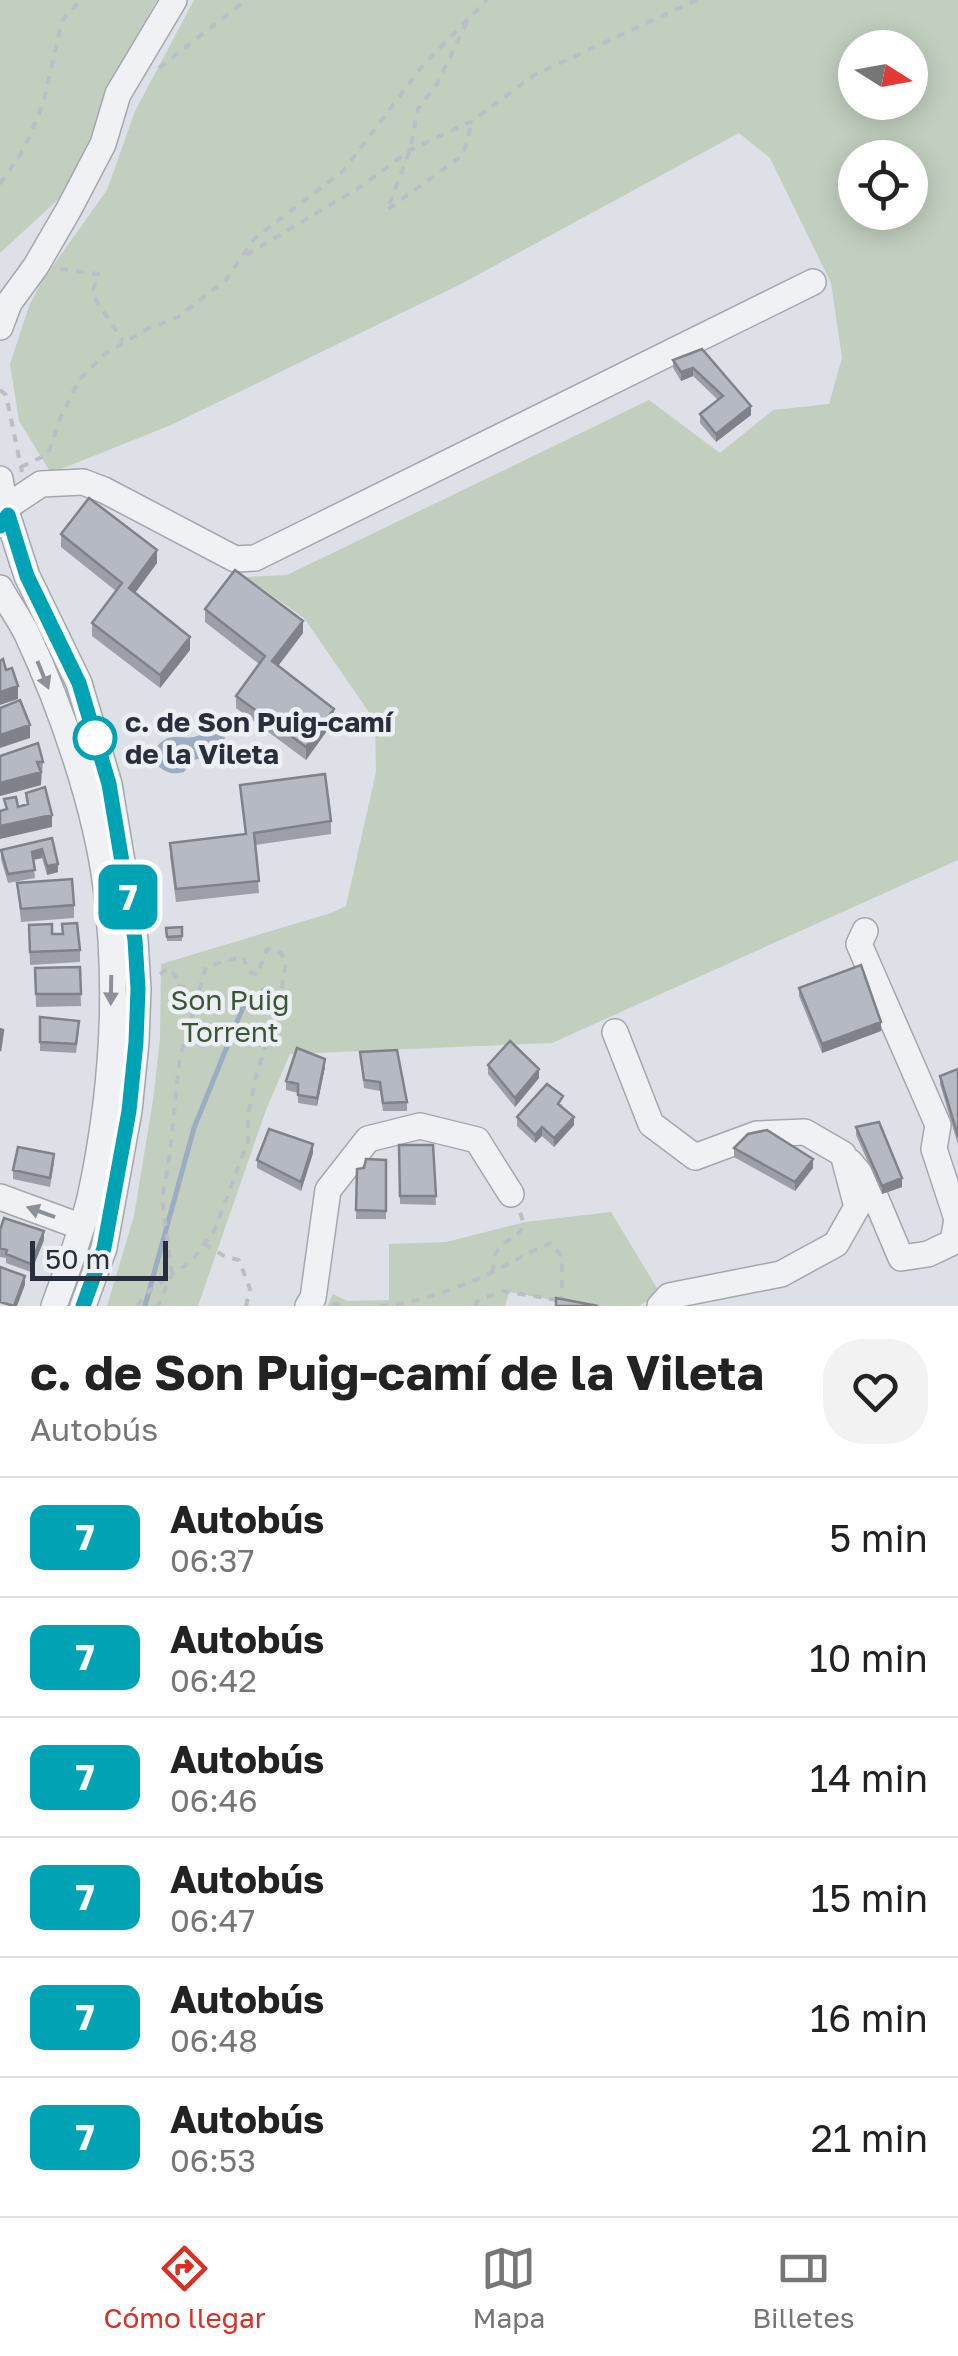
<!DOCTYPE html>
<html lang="es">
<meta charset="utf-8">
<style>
:root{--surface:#fff;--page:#f2f2f2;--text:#222;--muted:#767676;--line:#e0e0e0;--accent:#d93025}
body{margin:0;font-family:"Golos Text",sans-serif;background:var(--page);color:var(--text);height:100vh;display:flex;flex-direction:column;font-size:38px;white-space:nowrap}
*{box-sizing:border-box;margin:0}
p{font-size:32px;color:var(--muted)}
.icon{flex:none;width:55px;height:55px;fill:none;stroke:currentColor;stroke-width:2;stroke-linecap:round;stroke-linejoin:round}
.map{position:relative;height:1306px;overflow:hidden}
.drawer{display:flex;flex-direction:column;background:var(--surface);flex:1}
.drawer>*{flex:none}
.badge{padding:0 20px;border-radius:15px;font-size:35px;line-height:65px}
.needle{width:65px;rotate:101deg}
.fabs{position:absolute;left:838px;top:30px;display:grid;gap:20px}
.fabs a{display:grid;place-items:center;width:90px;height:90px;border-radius:50%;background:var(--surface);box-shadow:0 5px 25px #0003;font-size:50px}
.scale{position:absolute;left:30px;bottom:25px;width:138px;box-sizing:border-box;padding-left:10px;border:5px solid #282e3b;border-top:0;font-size:28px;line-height:35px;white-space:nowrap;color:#282e3b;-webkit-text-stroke:8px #eceff3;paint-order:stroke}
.map>.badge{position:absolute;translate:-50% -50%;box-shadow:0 0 0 5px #fff}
.round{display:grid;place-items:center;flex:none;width:105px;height:105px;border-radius:40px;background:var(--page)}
.summary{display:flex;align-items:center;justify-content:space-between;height:170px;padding:0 30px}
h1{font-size:48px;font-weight:700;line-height:75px}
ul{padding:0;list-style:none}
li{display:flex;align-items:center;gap:30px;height:120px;padding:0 30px;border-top:2px solid var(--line)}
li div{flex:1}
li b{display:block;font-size:38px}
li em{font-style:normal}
li .badge{min-width:110px;font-weight:700;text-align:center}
.tab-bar{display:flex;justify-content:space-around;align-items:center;height:140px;border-top:2px solid var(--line);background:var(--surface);font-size:28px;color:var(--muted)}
.tab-bar a{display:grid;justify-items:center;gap:5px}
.tab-bar .selected{color:var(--accent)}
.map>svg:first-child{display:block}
</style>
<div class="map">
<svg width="958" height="1306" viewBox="0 0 958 1306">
<rect width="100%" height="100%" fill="#dde0e6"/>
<path fill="#c2cfbf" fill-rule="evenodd" d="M0,0H157L148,16L63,195L0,253Z
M194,0H958V860L552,1043L290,1054L266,1110L198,1306H107L134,1216L153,1100L160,1038L161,964L331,913L346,906L376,772L375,721L304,618L246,577L287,575L649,400L720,453L773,410L829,404L842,358L831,283L770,158L739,133L461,284L171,425L51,473L19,421L10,364L29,306L42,281L107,190L135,111ZM855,48H910V102H855ZM855,158H910V212H855Z
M611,1212L660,1293L639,1306H585L509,1292L505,1306H327L333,1294L347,1301L389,1300V1244L446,1242L525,1222Z"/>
<path fill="#9bacc3" d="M208,730L219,733L225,737L221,752L191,761L184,772C173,775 167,773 158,766L155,749C173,725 184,748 208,730Z"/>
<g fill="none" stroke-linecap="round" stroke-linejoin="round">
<path stroke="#9bacc3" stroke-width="5" d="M145,1306L194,1128L243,1007L266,989"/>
<defs>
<path id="minor" d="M0,327L9,303L36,266L69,209L103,144L118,94L174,0
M0,479L5,508L27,576L79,683L109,784L135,939L138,989L136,1042L129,1111L104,1248L83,1306
M5,508L41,484L83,482L104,490L235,559L255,558L813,282
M0,588C8,603 19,618 27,634C61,707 96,807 106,887C119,990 112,1097 90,1198C81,1235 67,1270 54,1306
M615,1032L651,1124L695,1157L757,1134L805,1132L843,1154L857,1207L836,1244L781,1274L669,1296L660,1306
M850,1162L871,1187L901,1258L928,1254L953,1242L957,1219L934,1149L938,1125L859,944L865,931
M0,1197L82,1227
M308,1306L313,1298L328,1190L368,1139L420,1126L477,1140L511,1194"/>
</defs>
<use href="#minor" stroke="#a3a7af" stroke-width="28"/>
<path stroke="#bbbec4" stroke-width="4" stroke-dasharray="8 8" stroke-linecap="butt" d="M467,22L437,84L418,109L410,150L387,210L463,155L472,121
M159,68L246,0
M0,184L24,149L43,104L62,21L80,0
M246,255L360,187L410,150L472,121L534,75L697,0
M60,269L98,274L92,294L123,341
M0,390L6,395L22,472
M21,467L48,454L59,421L79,380L105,354L145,330L178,317L226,280L254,239L343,171L424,64L487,0
M160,974L169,968L176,977L177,986L186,987L198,994
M204,1244L226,1257L239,1260L250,1289L246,1306
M492,1272C493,1270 494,1256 495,1255C503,1234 533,1240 519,1210
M332,1303L344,1306
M137,1306L150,1290L172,1274L162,1198L169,1161L180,1056L206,967L243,956L248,971L257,975L267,949L281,953L286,962L279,1005L257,1073L248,1116V1141L215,1229L191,1262L172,1274L158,1306
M380,1306C420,1303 465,1286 501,1268C518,1259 533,1250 551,1243L562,1257V1301
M475,1306L477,1301L503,1291L557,1300"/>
<use href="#minor" stroke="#eff1f4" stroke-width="25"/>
</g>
<path fill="#9c9fa7" d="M702,349L751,415L716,442L700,423V414L718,400L693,376L681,381L673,368V360Z
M61,534L157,563L135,593L190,650L160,688L92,636V623L116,591L61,547Z
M205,609L303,633L278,666L334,721L306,760L236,708V696L259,664L205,622Z
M0,756L43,762L41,785L0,796Z
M240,785L331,821V834L255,845L259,893L176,902L170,856V843L245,834Z
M52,838L58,872L47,875L42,858L33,860L35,878L8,883L1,859V850Z
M17,883L74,905V918L21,922Z
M62,924L80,950V962L30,965L29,925L52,934H62Z
M182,927V941H167L166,928Z
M80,967L81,1006L36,1007L35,968Z
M799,988L881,1031L822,1053L799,996Z
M40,1017L79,1030L76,1053L40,1051Z
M360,1052L407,1102V1111H383L380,1091L364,1088Z
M488,1065L539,1078L515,1107L488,1074Z
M325,1067L317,1106L298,1103V1093L286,1090V1081Z
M958,1069V1145L940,1084V1076Z
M563,1104L561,1106L574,1125L554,1147L542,1136L535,1143L517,1126V1117Z
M856,1127L902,1187L882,1194L856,1135Z
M399,1145H433L436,1205L400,1204Z
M734,1148L813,1168L795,1191L734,1157Z
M313,1153L301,1191L257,1168V1160Z
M386,1160V1219H356L357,1169Z
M54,1163L50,1187L13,1179V1170Z
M0,1230L44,1240L31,1272L6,1263V1258L0,1257Z"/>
<path fill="#7f8288" d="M693,368V376L681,381V372Z
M751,406V415L716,442V434Z
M157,550V563L129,601V588Z
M303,621V633L272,674V661Z
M190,637V650L160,688V675Z
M18,686V699L0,705V692Z
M334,709V721L306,760V747Z
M30,725V738L0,748V735Z
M41,772V785L0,796V783Z
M52,815V827L0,839V826Z
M42,849V858L32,860V852Z
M58,864V872L47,875V866Z
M881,1022V1031L822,1053V1044Z
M325,1059V1067L317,1106V1098Z
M539,1069V1078L515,1107V1098Z
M574,1117V1125L554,1147V1138Z
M542,1127V1136L535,1143V1135Z
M313,1144V1153L301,1191V1182Z
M813,1159V1168L795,1191V1182Z
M902,1178V1187L882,1194V1186Z
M44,1231V1240L31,1272V1264Z
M25,1276V1285L17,1306H14Z"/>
<path fill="#b5b9c2" stroke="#7f8288" stroke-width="2.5" d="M702,349L751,406L716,434L700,414L723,396L693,368L681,372L673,360Z
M89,498L157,550L129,588L190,637L160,675L92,623L122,583L61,534Z
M235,570L303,621L272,661L334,709L306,747L236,696L265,656L205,609Z
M3,659L6,670L12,668L18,686L0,692V661Z
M20,700L30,725L0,735V708Z
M38,743L43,762H37L41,772L0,783V756Z
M325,774L331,821L254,833L259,881L176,889L170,843L246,834L240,785Z
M45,787L52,815L0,826V811L7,809L4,799L16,797L18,807L28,804L26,793Z
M52,838L58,864L47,866L42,849L32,852L35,870L8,874L1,850Z
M72,879L74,905L21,909L17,883Z
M77,923L80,950L30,952L29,925L52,924V934H63L62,924Z
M182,927V936L167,937L166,928Z
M861,965L881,1022L822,1044L799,988Z
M80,967L81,994H36L35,968Z
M40,1017L79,1021L76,1044L40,1042Z
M0,1029L3,1030L0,1051Z
M510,1041L539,1069L515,1098L488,1065Z
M297,1048L325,1059L317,1098L298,1095V1084L286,1081Z
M397,1050L407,1102L383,1103L380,1082L364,1080L360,1052Z
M958,1069V1136L940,1076Z
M547,1084L563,1096L558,1104L574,1117L554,1138L542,1127L535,1135L517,1117Z
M879,1122L902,1178L882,1186L856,1127Z
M269,1129L313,1144L301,1182L257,1160Z
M767,1130L813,1159L795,1182L734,1148L748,1134Z
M399,1145H433L436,1196H400Z
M18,1147L54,1154L50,1178L13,1170Z
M366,1159L386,1160V1211L356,1210L357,1169L364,1168Z
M4,1218L44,1231L31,1264L6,1254L7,1250L0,1248V1230Z
M0,1267L25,1276L14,1306L0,1302Z
M556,1298L598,1306H556Z"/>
<defs><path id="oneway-solid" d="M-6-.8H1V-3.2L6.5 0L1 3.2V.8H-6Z" transform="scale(2.5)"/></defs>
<g fill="#8c9098">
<use href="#oneway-solid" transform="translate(43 675) rotate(68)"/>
<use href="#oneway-solid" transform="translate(111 990) rotate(91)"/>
<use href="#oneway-solid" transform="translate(41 1212) rotate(-160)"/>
</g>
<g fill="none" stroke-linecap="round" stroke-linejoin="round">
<defs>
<path id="line" d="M0,526L8,515L27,576L79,683L109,784L135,940L138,989L136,1042L129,1111L104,1248L83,1306"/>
</defs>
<use href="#line" stroke="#fff" stroke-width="22"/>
<use href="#line" stroke="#00a3b4" stroke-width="15"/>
</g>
<circle fill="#fff" stroke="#00a3b4" stroke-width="5" cx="95" cy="738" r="20"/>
<g text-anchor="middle" stroke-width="9" stroke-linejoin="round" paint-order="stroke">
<g font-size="28" font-weight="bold" fill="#282e3b" stroke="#eceff3" text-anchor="start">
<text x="125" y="732">c. de Son Puig-camí<tspan x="125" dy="32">de la Vileta</tspan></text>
</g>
<g font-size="28" fill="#3b5537" stroke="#eceff3">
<text x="230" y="1010">Son Puig<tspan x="230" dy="32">Torrent</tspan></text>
</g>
</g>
</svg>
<div class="fabs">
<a><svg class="needle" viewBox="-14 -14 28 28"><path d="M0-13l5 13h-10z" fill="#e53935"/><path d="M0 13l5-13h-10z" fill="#767676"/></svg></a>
<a><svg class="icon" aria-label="locate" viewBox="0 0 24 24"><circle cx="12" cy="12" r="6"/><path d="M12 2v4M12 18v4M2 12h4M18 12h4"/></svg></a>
</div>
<div class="scale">50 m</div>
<b class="badge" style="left:128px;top:897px;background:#00a3b4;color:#fff">7</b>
</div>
<section class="drawer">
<div class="summary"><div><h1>c. de Son Puig-camí de la Vileta</h1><p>Autobús</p></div><a class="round"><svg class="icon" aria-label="heart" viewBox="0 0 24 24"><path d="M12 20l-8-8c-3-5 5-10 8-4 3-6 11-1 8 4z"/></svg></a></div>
<ul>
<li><span class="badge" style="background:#00a3b4;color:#fff">7</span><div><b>Autobús</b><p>06:37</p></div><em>5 min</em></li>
<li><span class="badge" style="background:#00a3b4;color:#fff">7</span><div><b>Autobús</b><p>06:42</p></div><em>10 min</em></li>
<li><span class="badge" style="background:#00a3b4;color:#fff">7</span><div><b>Autobús</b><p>06:46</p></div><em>14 min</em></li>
<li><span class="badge" style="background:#00a3b4;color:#fff">7</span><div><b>Autobús</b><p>06:47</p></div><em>15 min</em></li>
<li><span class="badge" style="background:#00a3b4;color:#fff">7</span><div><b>Autobús</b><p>06:48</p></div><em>16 min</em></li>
<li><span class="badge" style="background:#00a3b4;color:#fff">7</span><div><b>Autobús</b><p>06:53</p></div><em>21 min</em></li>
</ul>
</section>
<nav class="tab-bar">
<a class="selected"><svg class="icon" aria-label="directions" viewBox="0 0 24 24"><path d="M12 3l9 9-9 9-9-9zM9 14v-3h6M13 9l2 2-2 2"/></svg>Cómo llegar</a>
<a><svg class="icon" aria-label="map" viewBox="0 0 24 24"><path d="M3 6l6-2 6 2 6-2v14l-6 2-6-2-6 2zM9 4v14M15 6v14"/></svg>Mapa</a>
<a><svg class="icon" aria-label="tickets" viewBox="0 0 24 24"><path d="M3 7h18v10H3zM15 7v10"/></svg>Billetes</a>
</nav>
